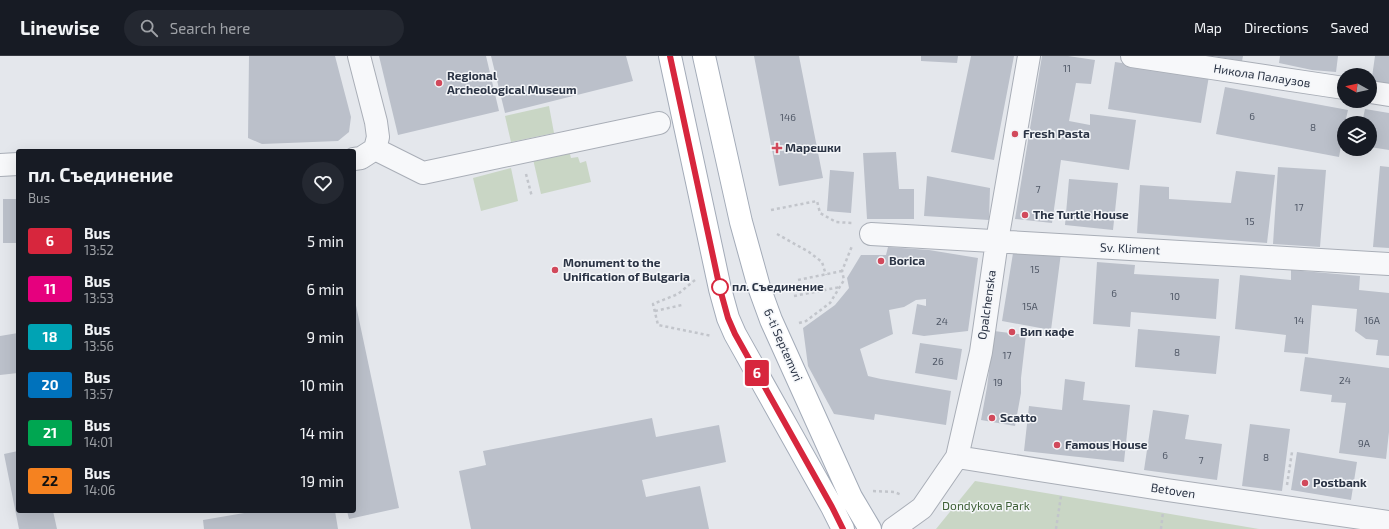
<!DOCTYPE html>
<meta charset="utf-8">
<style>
:root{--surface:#171b24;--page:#242831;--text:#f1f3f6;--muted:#9ea1a6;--line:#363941}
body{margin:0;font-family:"Exo 2",sans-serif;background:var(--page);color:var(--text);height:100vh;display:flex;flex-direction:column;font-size:15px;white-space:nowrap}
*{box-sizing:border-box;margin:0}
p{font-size:13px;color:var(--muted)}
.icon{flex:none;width:22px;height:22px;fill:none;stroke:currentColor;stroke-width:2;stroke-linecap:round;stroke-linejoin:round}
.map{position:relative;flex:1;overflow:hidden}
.details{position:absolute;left:16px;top:93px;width:340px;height:364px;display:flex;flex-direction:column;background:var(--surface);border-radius:4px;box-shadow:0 4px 16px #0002}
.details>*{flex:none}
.badge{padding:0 8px;border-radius:3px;font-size:14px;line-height:26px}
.needle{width:26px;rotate:278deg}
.tools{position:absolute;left:1337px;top:12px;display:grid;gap:8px}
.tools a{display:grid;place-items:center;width:40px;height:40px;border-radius:50%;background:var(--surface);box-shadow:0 4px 16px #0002;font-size:20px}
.map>.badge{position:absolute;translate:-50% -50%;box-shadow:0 0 0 2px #fff}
.round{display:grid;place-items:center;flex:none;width:42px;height:42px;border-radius:21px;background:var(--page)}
.summary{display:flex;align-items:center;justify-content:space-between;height:68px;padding:0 12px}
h1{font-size:19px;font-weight:700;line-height:30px}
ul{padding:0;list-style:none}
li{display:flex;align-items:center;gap:12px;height:48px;padding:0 12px}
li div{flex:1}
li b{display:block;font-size:15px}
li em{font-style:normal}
li .badge{min-width:44px;font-weight:700;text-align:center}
header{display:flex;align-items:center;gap:24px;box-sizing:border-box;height:56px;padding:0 20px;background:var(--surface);border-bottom:1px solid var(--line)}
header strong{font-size:19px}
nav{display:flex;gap:22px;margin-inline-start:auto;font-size:14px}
.search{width:280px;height:36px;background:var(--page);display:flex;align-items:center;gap:10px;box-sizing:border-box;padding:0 14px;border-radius:22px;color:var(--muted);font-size:15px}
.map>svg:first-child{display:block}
</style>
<header>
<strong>Linewise</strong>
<div class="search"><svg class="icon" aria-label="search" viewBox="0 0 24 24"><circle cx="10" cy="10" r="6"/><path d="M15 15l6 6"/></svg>Search here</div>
<nav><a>Map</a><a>Directions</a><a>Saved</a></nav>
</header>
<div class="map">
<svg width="1389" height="473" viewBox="0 0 1389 473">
<rect width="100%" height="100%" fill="#e4e7ec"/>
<path fill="#c9d6c5" d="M549,50L554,77L511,86L505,60Z
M569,94L571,102L578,101L580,107L586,105L591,126L541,138L533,103Z
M511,112L518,145L481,155L473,122Z
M975,425L1259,473H1260H936Z"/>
<path fill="#bbc0ca" d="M249,0H335L351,61L349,76L338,85L262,88L248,82Z
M379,0H486L499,55L398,79Z
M491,0H626L633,25L505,57Z
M754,0H799L823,122L779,130Z
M921,0H958L957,7L921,5Z
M971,0H1014L994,104L951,96Z
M1042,0H1068L1095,4L1091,28L1076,27L1069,65L1090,69V58L1136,64L1129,114L1061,104L1052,167L1015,163Z
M1213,0H1243L1242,5Z
M1280,0H1338L1336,16L1312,14L1279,7Z
M1375,0H1389V31L1371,28Z
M1115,6L1209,20L1201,67L1108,53Z
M1225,31L1348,54L1345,67H1344V74L1339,101L1216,78Z
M1365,53L1389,57V94L1370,91V67H1362Z
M896,96L899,133H914V163H867L863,97Z
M1380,110L1389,111V192L1373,191Z
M1278,111L1326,114L1320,191L1273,188Z
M830,114L854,116L851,157L827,155Z
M1236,115L1275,119L1267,187L1137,177L1140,129L1169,131V143L1231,147Z
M927,120L990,132L989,164L924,160Z
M1069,123L1118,127L1113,174L1065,169Z
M3,143H18V187H3Z
M888,191L929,194L978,202L968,275L924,280L912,278L917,248L926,250V243L916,244L904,251L889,254L893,278L860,293L868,320L881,323L951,335L946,369L875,358L874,364L834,358L808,310L803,272L835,249L849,232L847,222L861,199H886Z
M1014,191L1061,197L1051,274L1002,265Z
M1097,206L1135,209L1134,218L1219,223L1216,263L1131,256L1130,271L1093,268Z
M1291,214L1360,220L1359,234L1389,237V300L1376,299L1378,284L1366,283L1355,275L1357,253L1312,249L1308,298L1284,296L1286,279L1235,273L1240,219L1291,224Z
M354,240L399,452L349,463L347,455H354Z
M1138,273L1220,280L1216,318L1135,311Z
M994,275L1026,279L1021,322V337L1015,370L981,364L987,331Z
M18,277V317L0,319V280Z
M920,287L962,293L957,324L915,317Z
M1305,301L1389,312V376L1386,403L1339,397L1346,347L1331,346L1332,339L1300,335Z
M1065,323L1085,326L1083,344L1130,349L1124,406L1024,395L1029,350L1062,354Z
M1153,354L1189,359L1185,383L1222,388L1217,424L1144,414Z
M652,362L656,381L719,369L726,406L642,424L646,441L700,430L709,473H471L459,415L486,409L483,395Z
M1250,368L1290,373L1282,435L1242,430Z
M18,395V455H53L57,473H19L4,398Z
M1297,396L1357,406L1351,444L1291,434Z
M256,455H335L338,473H204L203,464Z"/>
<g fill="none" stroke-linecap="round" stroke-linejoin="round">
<defs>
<path id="minor" d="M1132,0L1344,32
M1370,36L1389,39
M375,93L423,117L659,67
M354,103L361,102L375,93L378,81L376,66L359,0
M0,109L18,108
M871,178L1389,208
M957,401L1167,434L1389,466
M893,473L922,452L957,401L981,296L997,185L1029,0"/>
<path id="major" d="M670,0L720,233L728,262L735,278L832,451L843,473
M704,0L741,166L759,231L771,264L851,441L870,473"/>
</defs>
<use href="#minor" stroke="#a9aeb7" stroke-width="24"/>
<use href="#major" stroke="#a3abb8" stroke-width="24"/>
<path stroke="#c2c5cb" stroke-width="2.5" stroke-dasharray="3 3" stroke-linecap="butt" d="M526,118L532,141
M771,154L817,145L820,157L836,166L852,167
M777,178L809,196L822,206L826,219
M695,224L678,238L653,248L658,269L712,280
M798,224L842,215
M794,240L840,231
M655,255L682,249
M799,267L806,265L830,247L844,224L842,215L852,190
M1287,429L1292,396
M873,435L894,436L902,439
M1056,473L1061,440
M1161,473L1163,456"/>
<use href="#minor" stroke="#f7f8fa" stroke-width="22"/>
<use href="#major" stroke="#fff" stroke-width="22"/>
</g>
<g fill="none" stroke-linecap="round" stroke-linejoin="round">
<defs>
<path id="line" d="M670,0L720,233L728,262L735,278L832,451L843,473"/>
</defs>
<use href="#line" stroke="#fff" stroke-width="9"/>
<use href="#line" stroke="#d7263d" stroke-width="6"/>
</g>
<g fill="#d1495b" stroke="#f4f6f9" stroke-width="1.5">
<circle cx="439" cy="27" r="4"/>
<circle cx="1015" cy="78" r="4"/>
<path d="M775 86h4v4h4v4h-4v4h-4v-4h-4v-4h4z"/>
<circle cx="1025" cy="159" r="4"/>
<circle cx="881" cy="205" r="4"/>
<circle cx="555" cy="214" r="4"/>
<circle cx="1012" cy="276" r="4"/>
<circle cx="992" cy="362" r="4"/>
<circle cx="1057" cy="389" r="4"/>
<circle cx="1305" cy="427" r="4"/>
</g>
<circle fill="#fff" stroke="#d7263d" stroke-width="2" cx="720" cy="231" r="8"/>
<g text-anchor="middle" stroke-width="3" stroke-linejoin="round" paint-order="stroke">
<g font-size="10" fill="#4f5766">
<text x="1067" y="16">11</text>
<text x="1252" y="64">6</text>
<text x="788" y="65">146</text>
<text x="1313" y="75">8</text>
<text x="1038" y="137">7</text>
<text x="1299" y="155">17</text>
<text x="1250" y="169">15</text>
<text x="1035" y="217">15</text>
<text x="1114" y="241">6</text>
<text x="1175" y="244">10</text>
<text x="1030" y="254">15A</text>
<text x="1299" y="268">14</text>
<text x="1372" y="268">16A</text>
<text x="942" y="269">24</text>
<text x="1177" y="300">8</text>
<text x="1007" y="303">17</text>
<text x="938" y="309">26</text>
<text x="1345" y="328">24</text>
<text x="998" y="330">19</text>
<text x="1364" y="391">9A</text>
<text x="1165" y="403">6</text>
<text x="1266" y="405">8</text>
<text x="1201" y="408">7</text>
</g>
<g font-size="12" font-weight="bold" fill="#2b3445" stroke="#f4f6f9" text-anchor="start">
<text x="447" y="24">Regional<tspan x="447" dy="14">Archeological Museum</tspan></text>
<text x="1023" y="82">Fresh Pasta</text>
<text x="785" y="96">Марешки</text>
<text x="1033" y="163">The Turtle House</text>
<text x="889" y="209">Borica</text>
<text x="563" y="211">Monument to the<tspan x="563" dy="14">Unification of Bulgaria</tspan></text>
<text x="1020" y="280">Вип кафе</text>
<text x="1000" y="366">Scatto</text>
<text x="1065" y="393">Famous House</text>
<text x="1313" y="431">Postbank</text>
</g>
<g font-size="12" fill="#2b3445" stroke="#f4f6f9">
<text transform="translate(1262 20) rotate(9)" y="4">Никола Палаузов</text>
<text transform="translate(1130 193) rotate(3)" y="4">Sv. Kliment</text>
<text transform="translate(987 249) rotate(-82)" y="4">Opalchenska</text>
<text transform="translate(783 289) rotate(66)" y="4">6-ti Septemvri</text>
<text transform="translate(1173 435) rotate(9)" y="4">Betoven</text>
</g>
<g font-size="12" font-weight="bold" fill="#2b3445" stroke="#f4f6f9" text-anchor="start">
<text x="732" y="235">пл. Съединение</text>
</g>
<g font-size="12" fill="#3f6138" stroke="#f4f6f9">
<text x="986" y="454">Dondykova Park</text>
</g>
</g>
</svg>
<div class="tools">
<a><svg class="needle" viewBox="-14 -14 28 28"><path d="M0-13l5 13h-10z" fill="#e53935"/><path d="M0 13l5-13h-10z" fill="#9ea1a6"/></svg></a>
<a><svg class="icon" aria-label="layers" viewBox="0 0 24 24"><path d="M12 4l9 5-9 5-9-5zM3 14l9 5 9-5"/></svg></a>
</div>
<b class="badge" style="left:757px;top:317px;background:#d7263d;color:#fff">6</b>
<section class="details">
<div class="summary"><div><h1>пл. Съединение</h1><p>Bus</p></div><a class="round"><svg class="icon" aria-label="heart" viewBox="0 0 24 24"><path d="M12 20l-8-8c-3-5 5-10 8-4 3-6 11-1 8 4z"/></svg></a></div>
<ul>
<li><span class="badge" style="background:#d7263d;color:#fff">6</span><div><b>Bus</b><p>13:52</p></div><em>5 min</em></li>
<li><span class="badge" style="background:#e6007e;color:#fff">11</span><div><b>Bus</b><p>13:53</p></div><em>6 min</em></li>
<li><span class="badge" style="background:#00a3b4;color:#fff">18</span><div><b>Bus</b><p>13:56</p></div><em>9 min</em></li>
<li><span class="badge" style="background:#0072bc;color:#fff">20</span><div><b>Bus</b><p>13:57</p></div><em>10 min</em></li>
<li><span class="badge" style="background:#00a651;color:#fff">21</span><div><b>Bus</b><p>14:01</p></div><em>14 min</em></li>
<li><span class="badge" style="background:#f58220;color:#111">22</span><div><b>Bus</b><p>14:06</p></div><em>19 min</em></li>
</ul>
</section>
</div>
